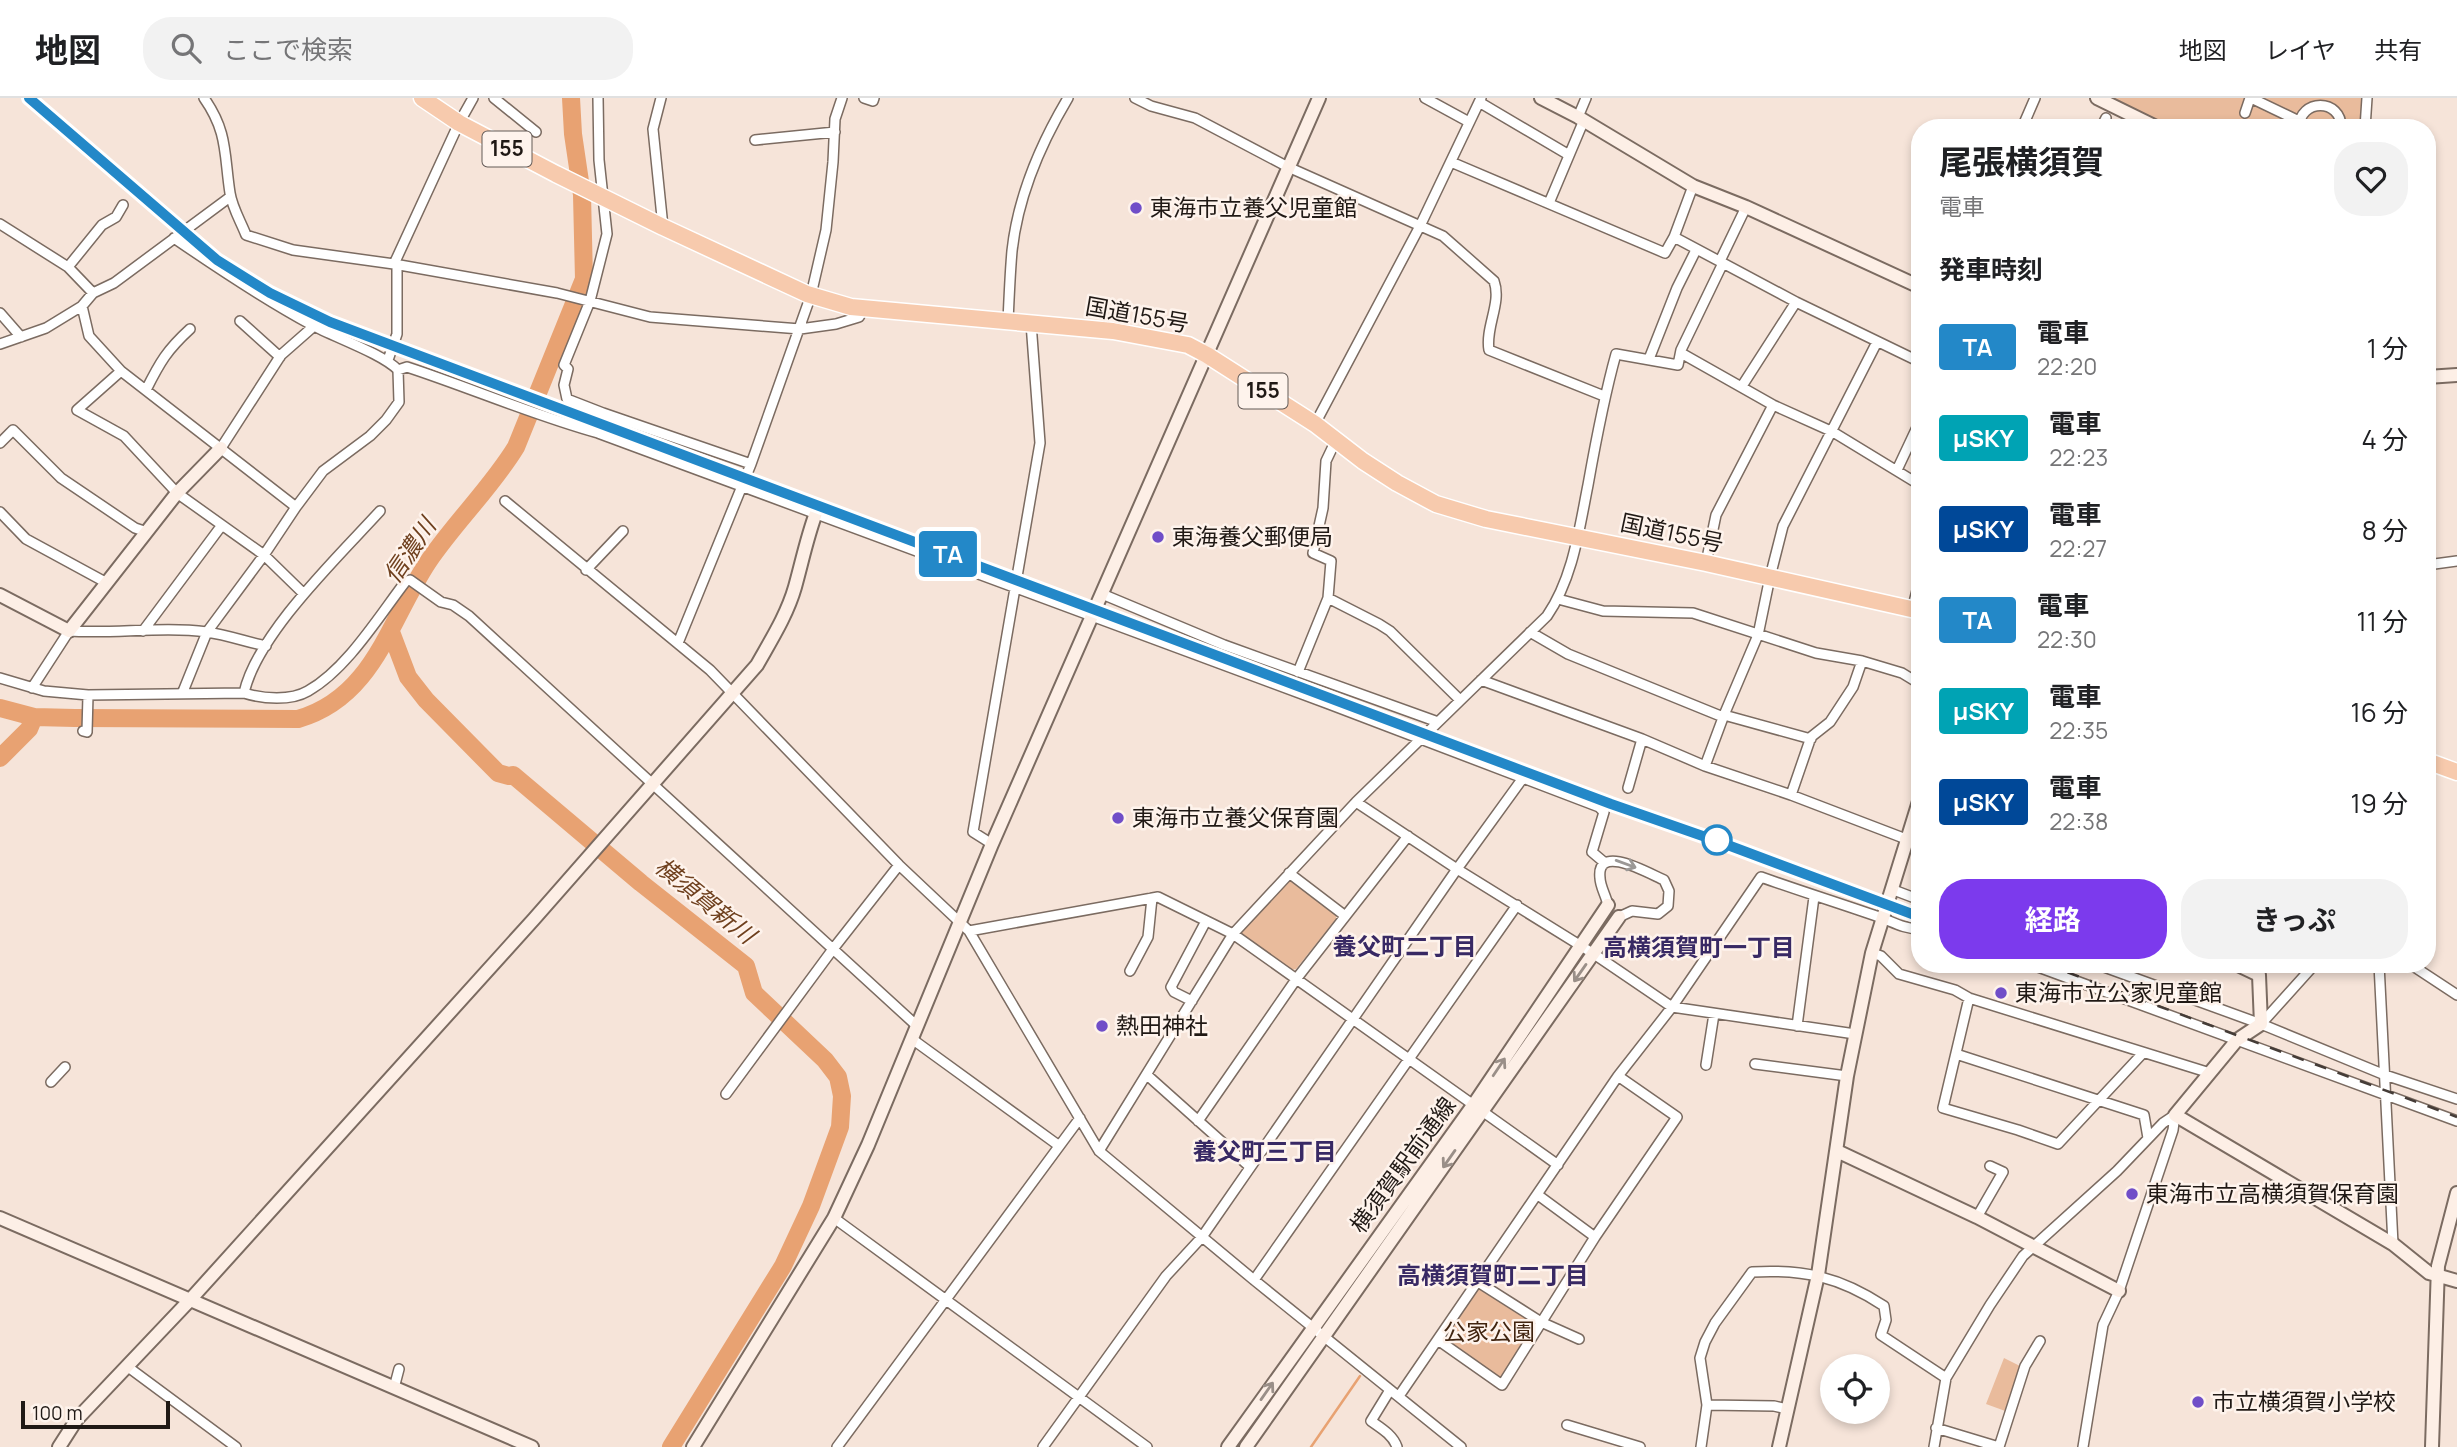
<!DOCTYPE html>
<html lang="ja">
<meta charset="utf-8">
<style>
:root{--surface:#fff;--page:#f2f2f2;--text:#202124;--muted:#757577;--line:#e0e0e0;--accent:#7c3aed}
body{margin:0;font-family:Manrope,"Noto Sans JP",sans-serif;background:var(--page);color:var(--text);height:100vh;display:flex;flex-direction:column;font-size:26px;white-space:nowrap}
*{box-sizing:border-box;margin:0}
p{font-size:23px;color:var(--muted)}
.icon{flex:none;width:38px;height:38px;fill:none;stroke:currentColor;stroke-width:2;stroke-linecap:round;stroke-linejoin:round}
.map{position:relative;flex:1;overflow:hidden}
.details{position:absolute;left:1911px;top:21px;width:525px;height:854px;display:flex;flex-direction:column;background:var(--surface);border-radius:28px;box-shadow:0 4px 10px #0003}
.details>*{flex:none}
.badge{padding:0 14px;border-radius:5px;font-size:24px;line-height:46px}
.tools{position:absolute;left:1820px;top:1256px;display:grid;gap:14px}
.tools a{display:grid;place-items:center;width:70px;height:70px;border-radius:50%;background:var(--surface);box-shadow:0 4px 10px #0003;font-size:35px}
.scale{position:absolute;left:21px;bottom:18px;width:149px;box-sizing:border-box;padding-left:7px;border:4px solid #201915;border-top:0;font-size:19px;line-height:24px;white-space:nowrap;color:#201915;-webkit-text-stroke:5px #fef3ec;paint-order:stroke}
.map>.badge{position:absolute;translate:-50% -50%;box-shadow:0 0 0 4px #fff}
h2{padding:0 28px;font-size:26px;line-height:63px}
.round{display:grid;place-items:center;flex:none;width:74px;height:74px;border-radius:28px;background:var(--page)}
.head{display:flex;align-items:center;justify-content:space-between;height:119px;padding:0 28px}
h1{font-size:33px;font-weight:700;line-height:52px}
.action{display:flex;gap:14px;margin-top:auto;padding:14px 28px}
.action a{flex:1;height:80px;border-radius:28px;background:var(--accent);color:#fff;font-size:28px;font-weight:700;line-height:80px;text-align:center}
.action a+a{background:var(--page);color:var(--text)}
ul{padding:0;list-style:none}
li{display:flex;align-items:center;gap:21px;height:91px;padding:0 28px}
li div{flex:1}
li b{display:block;font-size:26px}
li em{font-style:normal}
li .badge{min-width:77px;font-weight:700;text-align:center}
header{display:flex;align-items:center;gap:42px;box-sizing:border-box;height:98px;padding:0 35px;background:var(--surface);border-bottom:2px solid var(--line)}
header strong{font-size:33px}
nav{display:flex;gap:38px;margin-inline-start:auto;font-size:24px}
.search{width:490px;height:63px;background:var(--page);display:flex;align-items:center;gap:18px;box-sizing:border-box;padding:0 24px;border-radius:28px;color:var(--muted);font-size:26px}
.map>svg:first-child{display:block}
</style>
<header>
<strong>地図</strong>
<div class="search"><svg class="icon" aria-label="search" viewBox="0 0 24 24"><circle cx="10" cy="10" r="6"/><path d="M15 15l6 6"/></svg>ここで検索</div>
<nav><a>地図</a><a>レイヤ</a><a>共有</a></nav>
</header>
<div class="map">
<svg width="2457" height="1349" viewBox="0 0 2457 1349">
<rect width="100%" height="100%" fill="#f6e4d9"/>
<path fill="#e9bb9c" d="M2099,0H2364L2362,30H2166L2119,11Z
M1289,782H1294L1336,815V821L1296,871L1291,872L1243,838L1241,833Z
M1483,1189L1533,1225V1230L1502,1279H1498L1446,1243L1445,1238L1479,1190Z
M2004,1260L2024,1270L2008,1314L1986,1306Z"/>
<g fill="none" stroke-linecap="round" stroke-linejoin="round">
<path stroke="#e8a272" stroke-width="2.5" d="M1311,1349L1360,1278"/>
<path stroke="#e8a272" stroke-width="18" d="M391,534L408,579L426,602L498,675L509,678L513,677L641,785L746,868L754,895L825,962L838,979L842,998L840,1029L811,1108L783,1168L671,1349
M0,610L34,619L75,620L298,621C374,599 389,523 428,464C455,424 491,390 516,349L584,181L582,97L573,36L571,0
M0,660L29,631L34,619"/>
<defs>
<path id="street" d="M204,0C228,34 224,56 230,95C232,109 241,124 246,137L293,152L394,166L557,195L650,219L800,231L836,226L859,219L864,210
M494,0L536,34
M598,0L599,62L607,136L590,203L564,267L568,271L564,287L567,301L603,315L598,335
M661,0L653,31L663,129
M864,0L873,3L874,0
M1135,0L1151,8L1195,20L1288,69L1443,138L1494,183C1502,205 1485,229 1489,252L1604,298
M1425,0L1469,24
M2251,0L2299,23
M1479,4L1569,57
M2245,15L2250,0
M1578,19L1586,0
M2022,30L2035,0
M2101,30L2106,20
M2299,30C2299,0 2342,0 2341,30
M2365,30L2367,0
M755,42L835,34
M1451,64L1665,155L1674,139L1693,88
M1549,105L1584,22
M0,126L68,169L93,195
M1674,139L1796,204L1920,264
M174,140C219,171 264,201 312,227C334,239 383,256 398,272L399,304L386,322L370,338L323,373L296,409L264,457L207,534L182,596
M1720,163L1746,109
M394,166L459,25L473,0
M68,169L102,127L116,119L123,107
M82,208L89,238L121,273L296,409
M0,215L21,239
M240,223L280,259
M1008,224C1009,200 1010,176 1012,153C1018,98 1040,47 1068,0
M0,246L46,230L82,208L93,195L114,185L230,99
M1681,255L1773,307L1833,334L1920,387
M1649,261L1677,190L1696,152
M388,262L397,236V167
M398,272L407,269C471,290 533,317 598,335L1329,606L1599,709L1604,714L1592,754L1605,765
M121,273L77,312L124,338L177,395L264,457L304,496
M1742,288L1796,204
M146,292C160,264 167,252 190,231
M603,315L751,366
M1315,326L1420,128L1481,0
M0,345L13,332L61,380L135,430L147,434
M221,350L281,257L314,228
M1897,372L1920,323
M505,403L710,572L899,767L969,833L1099,1053L1254,1182L1461,1349
M0,414L26,441L107,485
M1706,465L1716,417L1773,307
M2427,467L2457,463
M586,472L623,433
M1102,496L1224,547L1438,624
M1328,500L1379,526L1390,533L1460,602
M1558,501L1603,513L1693,515L1816,555L1862,563L1902,575L1920,586
M1912,512L1920,481
M143,533L222,427
M1530,534L1568,556L1723,619
M678,545L751,366L811,197L826,132L833,64L835,21L842,0
M1298,574L1328,500L1331,463L1313,455L1323,410L1326,363L1336,342
M0,580L44,593L88,597L244,595C263,601 291,603 308,593C347,571 379,518 406,483L410,482L441,504L453,507L469,518L917,928
M1481,582L1642,641L1705,668L1791,697L1906,741
M32,590L69,533C115,536 162,528 207,534C227,537 247,544 266,548
M244,595C257,536 339,458 380,413
M1724,617L1811,641
M83,633L87,634L88,597
M1705,668L1724,617L1758,537L1770,479L1783,428L1877,244
M1628,690L1642,641
M1791,697L1811,639L1830,624L1853,589L1862,563
M1356,704L1457,771L1594,856L1672,909L1855,936
M992,746L973,734L1040,345L1031,225
M1289,775L1344,817
M1891,791L1920,802
M1608,807C1606,798 1600,788 1600,780C1596,744 1650,776 1664,782L1669,793L1668,808L1658,816L1632,813L1619,819
M969,833L1158,799L1233,836L1558,1067
M1872,855L1881,858L1899,876L1955,892L1969,900L2210,975
M2030,866L2457,1023
M2096,866L2261,926L2385,977L2457,1001
M2379,866L2393,1146
M2410,866L2457,897
M1130,873L1148,839L1152,800
M1969,900L1943,1010L2018,1032L2058,1046L2143,955
M1192,903L1174,894L1171,889L1206,823
M2261,926L2315,866
M1797,928L1814,799
M912,941L1058,1047
M1956,956L2144,1017L2148,1040
M1755,966L1847,978
M1706,967L1714,916
M1147,977L1250,1069
M51,984L65,969
M726,996L833,851L899,767
M1198,1023L1297,880L1408,738
M1099,1053L1233,836L1356,704L1547,518C1573,480 1579,432 1588,387C1596,342 1604,299 1616,256L1678,267L1681,252L1723,165
M1538,1097L1595,1139
M1977,1119L2003,1074L1990,1068
M834,1120L1147,1349
M1254,1182L1517,807
M1478,1184L1541,1224L1579,1241
M1438,1242L1502,1287L1595,1139L1677,1019L1618,978
M128,1269L236,1349
M394,1290L399,1271
M1390,1292L1371,1323C1381,1330 1393,1337 1397,1349
M1399,1298L1618,978L1672,909L1761,779C1800,793 1839,805 1879,819C1893,824 1904,831 1920,831
M1707,1307L1774,1308L1787,1311
M1567,1327L1640,1349
M1936,1330L1999,1349L2025,1268L2040,1243
M837,1349L1080,1020
M1043,1349L1166,1178L1202,1139L1457,771L1523,680
M1701,1349L1707,1307L1700,1260L1705,1244L1715,1225L1752,1174C1804,1171 1840,1179 1884,1208L1886,1222L1881,1237L1946,1280
M1934,1349L1946,1280L1990,1207L2023,1158L2117,1073L2163,1025L2175,1017
M2083,1349L2103,1227L2119,1193L2173,1032L2175,1017"/>
<path id="secondary" d="M1541,0L1578,19L1693,88L1746,109L1920,189
M2097,0L2158,30
M2427,279L2457,277
M0,497L69,533L177,395L221,350
M1906,741L1920,744
M2236,866L2259,877L2261,926L2237,942L2175,1017L2393,1146L2429,1175L2457,1183
M1837,1053L1977,1119L2119,1193
M0,1120L532,1349
M59,1349L77,1321L189,1203L534,821L757,567C771,542 787,517 795,489C802,464 807,439 816,415
M693,1349L834,1120L868,1047L992,746L1319,0
M1228,1349L1474,1006L1608,807
M1246,1349L1619,819
M1779,1349L1818,1177L1847,978L1872,855L1920,700
M2432,1349L2438,1168L2457,1095"/>
<path id="highway" d="M422,0L459,25L556,76L663,129L807,196L851,209L1113,233L1188,247L1207,257L1315,326L1363,363L1397,385L1436,406L1486,421L1706,465L1920,513
M2427,663L2457,674"/>
</defs>
<use href="#street" stroke="#7b6b61" stroke-width="12"/>
<use href="#secondary" stroke="#7b6b61" stroke-width="16"/>
<use href="#highway" stroke="#fff" stroke-width="19"/>
<use href="#street" stroke="#fff" stroke-width="9"/>
<use href="#secondary" stroke="#fdefe6" stroke-width="12"/>
<use href="#highway" stroke="#f7caad" stroke-width="16"/>
<path stroke="#453c37" stroke-width="2.5" stroke-dasharray="12 12" stroke-linecap="butt" d="M29,0L217,162L270,195L351,234L1920,819
M2045,866L2457,1019"/>
</g>
<defs><path id="oneway-shaft" d="M-6 0H5M1.5-3L5.5 0L1.5 3" fill="none" stroke-width="1.6" stroke-linecap="round" stroke-linejoin="round" transform="scale(1.75)"/></defs>
<use stroke="#9b9896" href="#oneway-shaft" transform="translate(1626 766) rotate(20)"/>
<g stroke="#9a8f88">
<use href="#oneway-shaft" transform="translate(1580 875) rotate(125)"/>
<use href="#oneway-shaft" transform="translate(1499 969) rotate(-56)"/>
<use href="#oneway-shaft" transform="translate(1449 1061) rotate(125)"/>
<use href="#oneway-shaft" transform="translate(1267 1293) rotate(-55)"/>
</g>
<g fill="none" stroke-linecap="round" stroke-linejoin="round">
<defs>
<path id="line" d="M29,0L217,162L270,195L330,224L1611,706L1717,743L1920,819"/>
</defs>
<use href="#line" stroke="#fff" stroke-width="16"/>
<use href="#line" stroke="#2388c8" stroke-width="10"/>
</g>
<g fill="#704ec8" stroke="#fef3ec" stroke-width="2.5">
<circle cx="1136" cy="110" r="7"/>
<circle cx="1158" cy="439" r="7"/>
<circle cx="1118" cy="720" r="7"/>
<circle cx="2001" cy="895" r="7"/>
<circle cx="1102" cy="928" r="7"/>
<circle cx="2132" cy="1096" r="7"/>
<circle cx="2198" cy="1304" r="7"/>
</g>
<circle fill="#fff" stroke="#2388c8" stroke-width="3.5" cx="1717" cy="742" r="14"/>
<g text-anchor="middle" stroke-width="5" stroke-linejoin="round" paint-order="stroke">
<g fill="#fef3ec" stroke="#635a56" stroke-width="2">
<rect x="482.5" y="33.5" width="49" height="35" rx="5"/>
<rect x="1238.5" y="275.5" width="49" height="35" rx="5"/>
</g>
<g font-size="21" font-weight="bold" fill="#201915">
<text x="507" y="58">155</text>
<text x="1263" y="300">155</text>
</g>
<g font-size="23" fill="#201915" stroke="#fef3ec" text-anchor="start">
<text x="1150" y="118">東海市立養父児童館</text>
<text x="1172" y="447">東海養父郵便局</text>
<text x="1132" y="728">東海市立養父保育園</text>
<text x="2015" y="903">東海市立公家児童館</text>
<text x="1116" y="936">熱田神社</text>
<text x="2146" y="1104">東海市立高横須賀保育園</text>
<text x="2212" y="1312">市立横須賀小学校</text>
</g>
<g font-size="23" fill="#201915" stroke="#fef3ec">
<text transform="translate(1137 217) rotate(10)" y="8">国道155号</text>
<text transform="translate(1672 435) rotate(12)" y="8">国道155号</text>
<text transform="translate(1403 1067) rotate(-54)" y="8">横須賀駅前通線</text>
</g>
<g font-size="23" fill="#40240f" stroke="#fef3ec">
<text x="1489" y="1242">公家公園</text>
</g>
<g font-size="24" font-style="italic" fill="#6f401e" stroke="#fef3ec">
<text transform="translate(410 453) rotate(-56)" y="8">信濃川</text>
<text transform="translate(705 803) rotate(39)" y="8">横須賀新川</text>
</g>
<g font-size="24" font-weight="bold" fill="#382964" stroke="#fef3ec">
<text x="1405" y="857">養父町二丁目</text>
<text x="1699" y="858">高横須賀町一丁目</text>
<text x="1265" y="1062">養父町三丁目</text>
<text x="1493" y="1186">高横須賀町二丁目</text>
</g>
</g>
</svg>
<div class="tools">
<a><svg class="icon" aria-label="locate" viewBox="0 0 24 24"><circle cx="12" cy="12" r="6"/><path d="M12 2v4M12 18v4M2 12h4M18 12h4"/></svg></a>
</div>
<div class="scale">100 m</div>
<b class="badge" style="left:948px;top:456px;background:#2388c8;color:#fff">TA</b>
<section class="details">
<div class="head"><div><h1>尾張横須賀</h1><p>電車</p></div><a class="round"><svg class="icon" aria-label="heart" viewBox="0 0 24 24"><path d="M12 20l-8-8c-3-5 5-10 8-4 3-6 11-1 8 4z"/></svg></a></div>
<h2>発車時刻</h2>
<ul>
<li><span class="badge" style="background:#2388c8;color:#fff">TA</span><div><b>電車</b><p>22:20</p></div><em>1 分</em></li>
<li><span class="badge" style="background:#00a3b4;color:#fff">μSKY</span><div><b>電車</b><p>22:23</p></div><em>4 分</em></li>
<li><span class="badge" style="background:#004898;color:#fff">μSKY</span><div><b>電車</b><p>22:27</p></div><em>8 分</em></li>
<li><span class="badge" style="background:#2388c8;color:#fff">TA</span><div><b>電車</b><p>22:30</p></div><em>11 分</em></li>
<li><span class="badge" style="background:#00a3b4;color:#fff">μSKY</span><div><b>電車</b><p>22:35</p></div><em>16 分</em></li>
<li><span class="badge" style="background:#004898;color:#fff">μSKY</span><div><b>電車</b><p>22:38</p></div><em>19 分</em></li>
</ul>
<div class="action"><a>経路</a><a>きっぷ</a></div>
</section>
</div>
